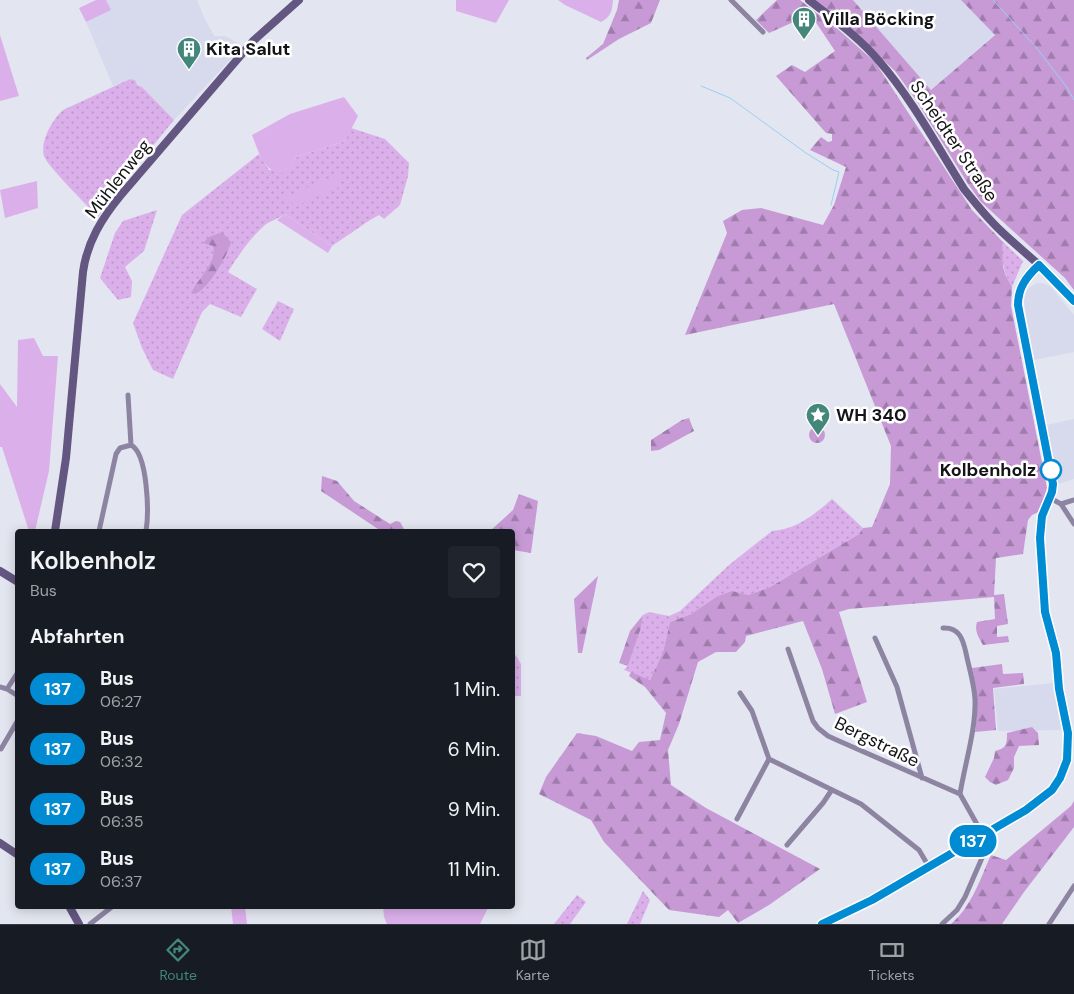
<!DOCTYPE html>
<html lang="de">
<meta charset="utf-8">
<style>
:root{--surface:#171b24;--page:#20242c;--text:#f1f3f6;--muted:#9ea1a6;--line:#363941;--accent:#43877a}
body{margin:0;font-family:"DM Sans",sans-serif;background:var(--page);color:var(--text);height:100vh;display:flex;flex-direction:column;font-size:19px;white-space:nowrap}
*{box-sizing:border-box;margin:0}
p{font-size:16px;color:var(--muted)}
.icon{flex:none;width:28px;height:28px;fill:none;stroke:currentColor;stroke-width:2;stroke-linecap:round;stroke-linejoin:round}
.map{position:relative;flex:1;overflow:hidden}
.details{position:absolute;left:15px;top:529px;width:500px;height:380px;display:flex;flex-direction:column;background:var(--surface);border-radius:5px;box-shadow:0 2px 12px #0003}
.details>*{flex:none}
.badge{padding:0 10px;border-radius:16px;font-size:18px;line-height:32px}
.map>.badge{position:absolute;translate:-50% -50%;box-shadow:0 0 0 2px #fff}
h2{padding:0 15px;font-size:19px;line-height:45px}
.round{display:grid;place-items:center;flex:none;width:52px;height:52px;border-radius:5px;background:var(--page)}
.headline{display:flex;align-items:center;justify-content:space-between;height:85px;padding:0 15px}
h1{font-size:24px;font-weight:600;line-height:38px}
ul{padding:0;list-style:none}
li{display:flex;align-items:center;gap:15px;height:60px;padding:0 15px}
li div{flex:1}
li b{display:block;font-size:19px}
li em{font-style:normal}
li .badge{min-width:55px;font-weight:700;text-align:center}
.tabs{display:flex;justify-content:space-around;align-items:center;height:70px;border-top:1px solid var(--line);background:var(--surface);font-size:14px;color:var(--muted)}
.tabs a{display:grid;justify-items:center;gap:2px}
.tabs .current{color:var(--accent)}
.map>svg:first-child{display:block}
</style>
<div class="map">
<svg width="1074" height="924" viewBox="0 0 1074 924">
<defs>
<pattern id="grass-dots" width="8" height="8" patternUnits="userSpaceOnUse" patternTransform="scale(1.25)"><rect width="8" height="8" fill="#dbb0ea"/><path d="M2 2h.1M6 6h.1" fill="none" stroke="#bb96c8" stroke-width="1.8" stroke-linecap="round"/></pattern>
<pattern id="forest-firs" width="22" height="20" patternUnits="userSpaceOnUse" patternTransform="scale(1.25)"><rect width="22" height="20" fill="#c79ad6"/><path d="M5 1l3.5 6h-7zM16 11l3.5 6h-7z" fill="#a07cad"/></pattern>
</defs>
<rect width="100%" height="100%" fill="#e3e5f0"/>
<path fill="#d7daec" d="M106,0H197L203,15L214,36H225L243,46L174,120L142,87L137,85L135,80L130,79L113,86L86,22L110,10Z
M853,0H961L995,34L931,90Z
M1037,283H1042L1050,286L1074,315V352L1034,360L1024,302L1026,292L1029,288Z
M1074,419V479L1058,484L1047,425Z
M1054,683L1061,730L998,731L994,689Z"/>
<path fill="url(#grass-dots)" d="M130,79L135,80L137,85L142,87L174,120L111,197L98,217C87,205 48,167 44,156C40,141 52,120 63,110Z
M351,128L385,139L409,163L408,176L400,205L384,219L379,215L370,220L332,246L285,214C278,219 270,221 265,225C250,238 238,256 228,272L257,289L241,317L210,304L202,312L173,379L153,370L142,348L133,323L182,215L259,154L269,170L291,167L296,157L345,141Z
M157,210L144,251L125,267L132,281L131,297L118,300L100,278L115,233L123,221Z
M1002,241L1023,261L1012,287C1003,272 1001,259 1002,241Z
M278,301L294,309L280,341L262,329Z
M832,499L863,528L859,534L770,587L748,595L716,597L691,614L670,622L663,652L650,680L624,670L628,666L641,628L643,615L649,612L669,616L680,611L729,565L772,531C797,529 814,515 832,499Z
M513,651L521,664V696H513Z
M643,891L650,900L640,924H627Z
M577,895L586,902L570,924H554Z"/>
<path fill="url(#forest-firs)" d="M619,0H660L651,23L619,39L587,60L586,58L603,44L617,10Z
M777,0H800L840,31L875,62L972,210L1002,241L1003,267L1006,276L1012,287L1011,306L1047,488L1039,512L1032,515L1028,520L1023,554L996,558L994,595L1004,594L1008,624L997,626V637L1008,636L1009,642L983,645C979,638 974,631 977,622L995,619L994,597L849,609L839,612L867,702L835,714L822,669L803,621L746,636L745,642L736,652H716L698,662L679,724L668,750L671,785L706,808L820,869L769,905L738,923L728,910L719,917L669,910L604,842L591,820L539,794L546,777L577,733L596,736L632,751L639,742L660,740L666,713L645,687L629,676L631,672L650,680L663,652L670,622L691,614L716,597L732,591L748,595L770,587L859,534L863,528L872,527L890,484L891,446L834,304L685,335L727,233L723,221L742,210L761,208L823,225L834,205L846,167L810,150L821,137L828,142L832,141V134L826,133L776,76L792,65L805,72L835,51L813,18L807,16L769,33L756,20Z
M814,0H853L931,90L995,35L961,0H1074V290L1065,278L981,202L968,184L916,100L895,71L858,36Z
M222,232L231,242C228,255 207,292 194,294L192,291C199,278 218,260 213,246L203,243L209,237Z
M689,418L694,431L659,450L651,451V440L682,420Z
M809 435a8 8 0 1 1 16 0a8 8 0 1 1-16 0Z
M322,476L337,481L354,501L390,524L396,521L400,522L405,531H381L321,491Z
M519,494L538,501L531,553L513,550L512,531H490L513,510Z
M598,576L582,653H578L574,599Z
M643,615L641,628L628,666L619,663L630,631Z
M1002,664L1003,674L1023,673L1024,684L993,688L996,730L975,732C978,710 977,691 972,668Z
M1032,727L1038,733L1039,745L1019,746L1014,757V768L1008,780L996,785L990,782L985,777L994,758L995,751C1007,748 1007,744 1007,733Z
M1074,801V827L1024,892L1002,924H951C972,906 980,879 991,855L1006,860L1071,806Z"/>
<path fill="#dbb0ea" d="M96,0H106L111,10L86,22L79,8Z
M456,0H509L496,23L456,11Z
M558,0H613C612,11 611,17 601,22L565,5Z
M0,35L19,96L0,101Z
M344,97L358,116L345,141L296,157L291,167L284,173C263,173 259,152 252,135L290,114Z
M341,173L339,187L296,206L285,197Z
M37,181L38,208L5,218L0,190Z
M285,214L332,246L328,253L277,220Z
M34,338L43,356H58L49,471L35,531H29L2,447H0V384L17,407L18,340Z
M231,906H245L247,924H233Z
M383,906H489L480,924H387L384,917Z"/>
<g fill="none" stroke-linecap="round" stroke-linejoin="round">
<path stroke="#98d0f6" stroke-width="1" d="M993,0L1035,46L1066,86L1074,100
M701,86L730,98L806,153L833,170L839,172L831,205"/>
<path stroke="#8d84a2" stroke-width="5" d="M731,0L763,32
M128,395L131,445
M131,445C148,454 149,513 146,531
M1050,498L1061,504L1074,524
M1061,504L1074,500
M99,531L116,454L120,448L131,445
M943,628C959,627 963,639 966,653C969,668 974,683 975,699C976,730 965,763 960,794
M875,638L897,687L922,778
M788,649L813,721L818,728L828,736L839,741L960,794L983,835
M0,687L7,689L18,696
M7,689L18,672
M740,693L752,711L769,759L861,804L919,850L929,867
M1,749L18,720
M737,819L769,759
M787,845L823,803L831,791
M90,924L113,906
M942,924L957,910L965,897L995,828
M1049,924L1074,886"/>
<path stroke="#635680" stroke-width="8" d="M809,0C833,19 859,37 879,61C912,99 937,146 964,189C976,204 987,218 1001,231C1025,254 1053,274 1074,301
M55,531L66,458L83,272C87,242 102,218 121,195L253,41L299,0
M0,571L18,582
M0,843L18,855
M69,906L79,924
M822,924L872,900L1025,810L1052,790L1060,778L1067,760L1068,733L1059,689L1056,653L1045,612L1040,538L1042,516L1052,492L1053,484L1017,305C1018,288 1027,277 1039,265"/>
</g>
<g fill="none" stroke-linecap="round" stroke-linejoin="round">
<defs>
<path id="line" d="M822,924L872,900L1026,810L1052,790L1060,778L1067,760L1068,733L1059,689L1056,653L1045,612L1040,538L1042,516L1052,492L1053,484L1018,305C1018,288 1026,277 1039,265L1074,301"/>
</defs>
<use href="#line" stroke="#fff" stroke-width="11"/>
<use href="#line" stroke="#008bd2" stroke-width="8"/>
</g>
<defs>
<symbol id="building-pin" viewBox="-11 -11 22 30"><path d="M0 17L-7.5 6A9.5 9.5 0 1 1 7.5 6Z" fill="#43877a" stroke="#fff"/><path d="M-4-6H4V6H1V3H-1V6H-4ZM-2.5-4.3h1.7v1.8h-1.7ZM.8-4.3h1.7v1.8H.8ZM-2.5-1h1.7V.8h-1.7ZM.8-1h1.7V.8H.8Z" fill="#fff"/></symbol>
<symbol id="sight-pin" viewBox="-11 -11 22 30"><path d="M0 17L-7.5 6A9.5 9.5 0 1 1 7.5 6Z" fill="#43877a" stroke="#fff"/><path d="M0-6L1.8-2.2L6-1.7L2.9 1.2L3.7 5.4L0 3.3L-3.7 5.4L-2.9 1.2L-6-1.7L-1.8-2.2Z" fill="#fff"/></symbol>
</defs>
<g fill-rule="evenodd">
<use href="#building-pin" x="790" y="5" width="28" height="38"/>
<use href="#building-pin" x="175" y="35" width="28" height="38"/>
<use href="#sight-pin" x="804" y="401" width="28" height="38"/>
</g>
<circle fill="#fff" stroke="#008bd2" stroke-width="2.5" cx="1051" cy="470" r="10"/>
<g text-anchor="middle" stroke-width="5" stroke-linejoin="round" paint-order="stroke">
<g font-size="18" font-weight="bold" fill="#141418" stroke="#fff" text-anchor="start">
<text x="822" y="25">Villa Böcking</text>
<text x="206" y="55">Kita Salut</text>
<text x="836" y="421">WH 340</text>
</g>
<g font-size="18" fill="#141418" stroke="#fff">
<text transform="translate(954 141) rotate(56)" y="6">Scheidter Straße</text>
<text transform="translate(118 179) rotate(-52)" y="6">Mühlenweg</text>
<text transform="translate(877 742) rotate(26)" y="6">Bergstraße</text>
</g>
<g font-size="18" font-weight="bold" fill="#141418" stroke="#fff" text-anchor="end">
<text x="1036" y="476">Kolbenholz</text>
</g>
</g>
</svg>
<b class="badge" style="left:973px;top:841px;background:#008bd2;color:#fff">137</b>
<section class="details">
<div class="headline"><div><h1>Kolbenholz</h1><p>Bus</p></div><a class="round"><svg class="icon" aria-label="heart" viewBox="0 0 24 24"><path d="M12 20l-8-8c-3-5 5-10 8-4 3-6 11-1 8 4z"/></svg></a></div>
<h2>Abfahrten</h2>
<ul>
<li><span class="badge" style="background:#008bd2;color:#fff">137</span><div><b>Bus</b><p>06:27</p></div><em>1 Min.</em></li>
<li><span class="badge" style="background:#008bd2;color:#fff">137</span><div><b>Bus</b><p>06:32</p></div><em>6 Min.</em></li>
<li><span class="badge" style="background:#008bd2;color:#fff">137</span><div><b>Bus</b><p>06:35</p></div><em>9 Min.</em></li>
<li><span class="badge" style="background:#008bd2;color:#fff">137</span><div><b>Bus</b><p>06:37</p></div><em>11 Min.</em></li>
</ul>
</section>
</div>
<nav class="tabs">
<a class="current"><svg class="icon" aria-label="directions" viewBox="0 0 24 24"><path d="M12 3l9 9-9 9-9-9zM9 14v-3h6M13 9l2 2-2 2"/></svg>Route</a>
<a><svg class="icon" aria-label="map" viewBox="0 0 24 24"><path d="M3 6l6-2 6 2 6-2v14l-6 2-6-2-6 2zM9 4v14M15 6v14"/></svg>Karte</a>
<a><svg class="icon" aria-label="tickets" viewBox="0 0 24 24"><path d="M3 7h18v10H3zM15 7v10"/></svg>Tickets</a>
</nav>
